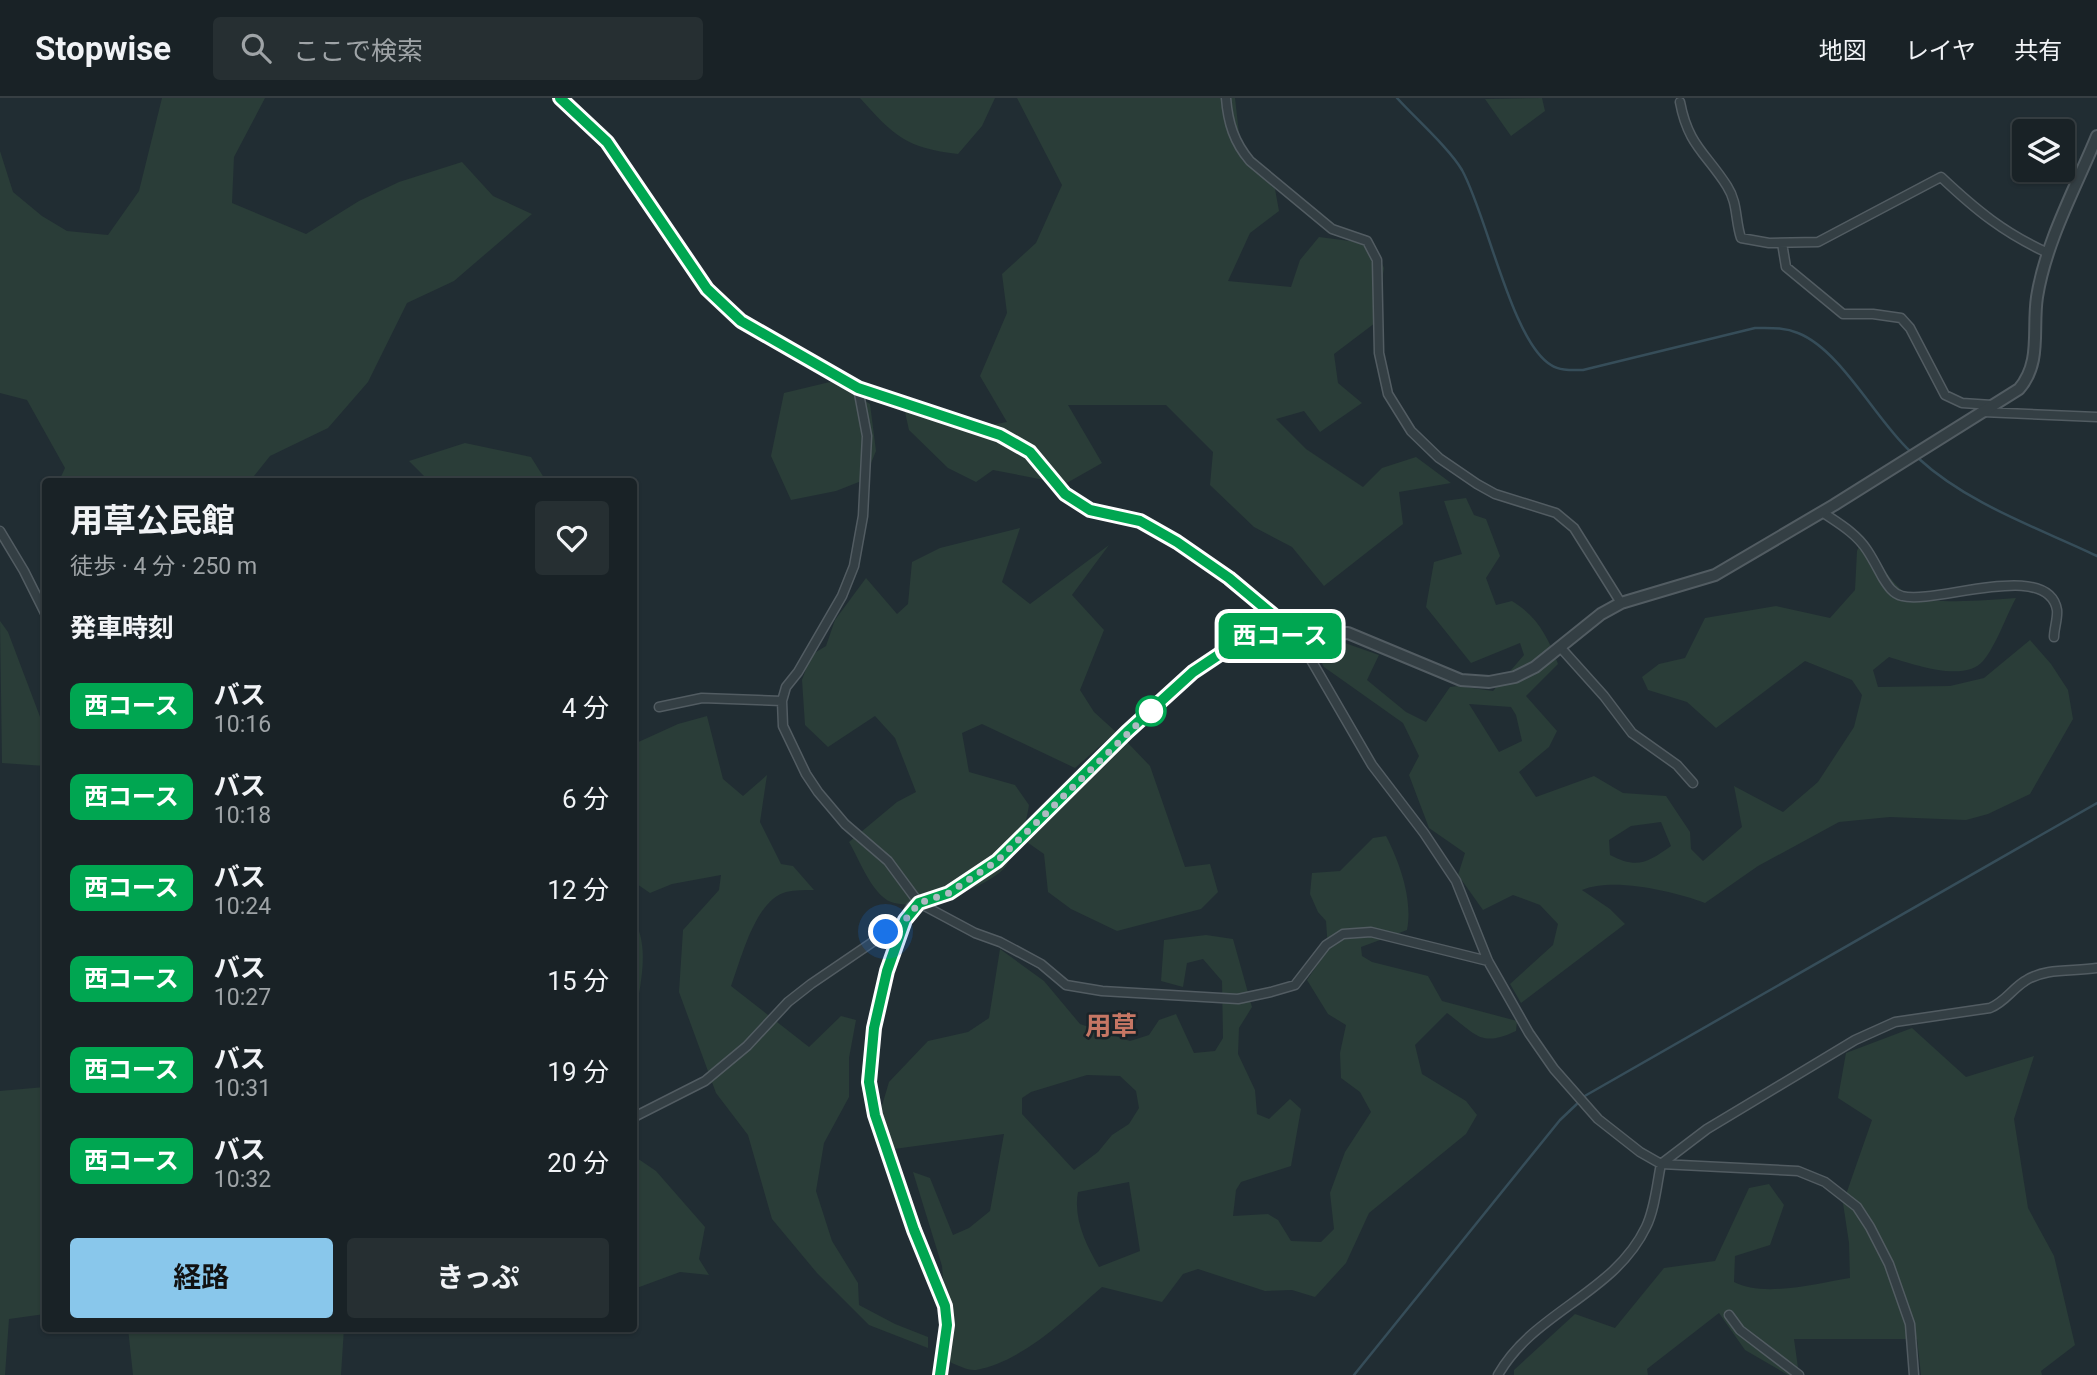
<!DOCTYPE html>
<html lang="ja">
<meta charset="utf-8">
<style>
:root{--surface:#192226;--page:#262f32;--text:#f1f3f6;--muted:#9fa4a7;--line:#373f43;--accent:#89c7eb}
body{margin:0;font-family:Roboto,"Noto Sans JP",sans-serif;background:var(--page);color:var(--text);height:100vh;display:flex;flex-direction:column;font-size:26px;white-space:nowrap}
*{box-sizing:border-box;margin:0}
p{font-size:23px;color:var(--muted)}
.icon{flex:none;width:38px;height:38px;fill:none;stroke:currentColor;stroke-width:2;stroke-linecap:round;stroke-linejoin:round}
.map{position:relative;flex:1;overflow:hidden}
.side{position:absolute;left:42px;top:380px;width:595px;height:854px;display:flex;flex-direction:column;background:var(--surface);border-radius:7px;box-shadow:0 2px 5px #0004,0 0 0 2px var(--line)}
.side>*{flex:none}
.badge{padding:0 14px;border-radius:10px;font-size:24px;line-height:46px}
.fabs{position:absolute;left:2012px;top:21px;display:grid;gap:14px}
.fabs a{display:grid;place-items:center;width:63px;height:63px;border-radius:7px;background:var(--surface);box-shadow:0 2px 5px #0004,0 0 0 2px var(--line);font-size:35px}
.you{position:absolute;width:35px;height:35px;margin:-18px;border:5px solid #fff;border-radius:50%;background:#1a73e8;box-shadow:0 0 0 10px #1a73e833}
.map>.badge{position:absolute;translate:-50% -50%;box-shadow:0 0 0 4px #fff}
h2{padding:0 28px;font-size:26px;line-height:63px}
.round{display:grid;place-items:center;flex:none;width:74px;height:74px;border-radius:7px;background:var(--page)}
.headline{display:flex;align-items:center;justify-content:space-between;height:119px;padding:0 28px}
h1{font-size:33px;font-weight:700;line-height:52px}
.primary-button{display:flex;gap:14px;margin-top:auto;padding:14px 28px}
.primary-button a{flex:1;height:80px;border-radius:7px;background:var(--accent);color:#111;font-size:28px;font-weight:700;line-height:80px;text-align:center}
.primary-button a+a{background:var(--page);color:var(--text)}
ul{padding:0;list-style:none}
li{display:flex;align-items:center;gap:21px;height:91px;padding:0 28px}
li div{flex:1}
li b{display:block;font-size:26px}
li em{font-style:normal}
li .badge{min-width:77px;font-weight:700;text-align:center}
header{display:flex;align-items:center;gap:42px;box-sizing:border-box;height:98px;padding:0 35px;background:var(--surface);border-bottom:2px solid var(--line)}
header strong{font-size:33px}
nav{display:flex;gap:38px;margin-inline-start:auto;font-size:24px}
.search{width:490px;height:63px;background:var(--page);display:flex;align-items:center;gap:18px;box-sizing:border-box;padding:0 24px;border-radius:7px;color:var(--muted);font-size:26px}
.map>svg:first-child{display:block}
</style>
<header>
<strong>Stopwise</strong>
<div class="search"><svg class="icon" aria-label="search" viewBox="0 0 24 24"><circle cx="10" cy="10" r="6"/><path d="M15 15l6 6"/></svg>ここで検索</div>
<nav><a>地図</a><a>レイヤ</a><a>共有</a></nav>
</header>
<div class="map">
<svg width="2097" height="1277" viewBox="0 0 2097 1277">
<rect width="100%" height="100%" fill="#212d33"/>
<path fill="#2a3d38" fill-rule="evenodd" d="M162,0H265L234,59L232,105L306,136L359,103L399,84L462,64L493,98L532,116L454,183L407,205L368,284L328,330L270,358L250,383H59L65,370L27,302L0,295V53L13,94L42,118L67,133L108,137L139,93Z
M860,0H995L982,28L958,56C906,50 894,38 860,0Z
M1017,0H1235L1242,62L1275,91L1279,113L1250,135L1228,183L1291,189L1300,162L1319,139L1373,146L1384,170L1375,225L1334,256L1338,285L1362,305L1320,334L1304,313L1276,321L1306,351L1363,389L1382,370L1416,359L1451,385L1399,394L1403,426L1324,488L1292,449L1254,429L1210,387L1213,354L1166,307H1068L1102,365L1065,386L993,372L976,384L948,370L909,332L905,314H919L965,332L1007,324L980,278L1007,215L1002,176L1036,145L1062,87Z
M1542,0L1545,13L1511,38L1485,1Z
M834,283L870,306L876,353L864,382L836,393L791,402L771,358L784,295Z
M465,345L531,359L546,383H429L409,363Z
M1466,400L1474,417L1486,421L1500,458L1486,480L1496,507L1512,503C1537,518 1548,539 1558,566L1526,598L1557,633L1549,649L1519,674L1536,699L1594,678L1623,695L1666,698L1690,734L1691,751L1703,763L1742,729L1734,688L1783,714L1818,684L1854,629L1862,597L1852,582L1805,563L1716,630L1687,604L1648,592L1642,579L1659,566L1685,560L1705,520L1776,508L1830,520L1855,492L1857,453L1863,439C1874,455 1893,491 1911,498C1937,507 1988,502 2016,500C2006,518 1996,548 1983,563C1965,585 1912,566 1889,559L1873,572L1878,589L1950,588L1984,580L2030,542L2051,566L2068,592L2073,621L2030,696L1988,716L1966,722L1890,719L1839,724L1758,768L1705,805C1673,793 1613,779 1582,792L1610,811L1625,826L1521,905L1510,886L1553,847L1558,826L1540,807L1513,797L1483,812L1458,777L1465,755L1429,730L1409,677L1419,658L1403,625L1324,569L1310,543L1325,538L1379,557L1367,582L1406,614L1426,624L1450,589L1458,588L1493,593L1524,557L1520,545L1471,565L1426,509L1434,464L1462,456L1444,403ZM1469,606L1511,609L1516,617L1522,643L1499,654ZM1661,724L1671,748C1647,765 1637,771 1610,757L1609,742L1631,728Z
M1020,430L1002,484L1030,506L1109,447L1072,497L1104,532L1080,592L1094,614L1116,634L1075,670L982,626L962,635L969,674L1015,687L1029,707C1026,727 1018,751 1006,768C990,790 905,821 883,799C868,786 859,761 849,744L897,704L916,694L895,640L875,618L828,649L805,627L802,582L811,557L826,548L835,522L866,480L897,516L908,506L912,464L940,450Z
M0,523L8,534L45,632V668L2,665Z
M707,618L723,681L743,698L767,677L760,724L781,766L793,768L814,792C805,792 795,792 786,794C755,802 741,862 731,888L809,949L841,918L856,922L849,960V999L824,1045L816,1093L832,1143L858,1185L859,1207L895,1226L928,1239V1250L869,1227L817,1175L772,1121L748,1037L716,995L679,894L683,832L719,792L721,777L672,786L650,795L634,784V646L678,626Z
M1127,644L1150,668L1185,769L1210,766L1218,794L1201,811L1117,833L1071,811L1048,794L1044,756L1024,742Z
M1386,738C1400,765 1413,802 1407,832L1361,849L1362,858L1372,864L1428,878L1442,903L1517,923L1516,933C1480,950 1476,936 1447,915L1415,947L1422,976L1466,1003L1477,1017L1466,1036L1369,1115L1346,1165L1315,1199L1292,1192L1265,1193L1198,1171L1183,1176L1162,1204L1102,1189C1066,1220 1024,1263 976,1272C968,1273 957,1267 950,1264L942,1168L913,1074L930,1080L953,1137L969,1130L990,1113L1004,1036L894,1051L881,1011L889,984L928,943L968,934L989,920L1000,851L1044,883L1080,926L1130,943L1149,937L1159,922L1176,916L1194,955L1215,953L1223,940L1222,883L1203,861L1187,865L1183,889L1161,883L1164,842L1206,837L1233,841L1252,909L1239,930L1238,956L1255,992L1257,1016L1269,1021L1290,1001L1301,1011L1291,1068L1241,1084L1236,1092L1233,1118L1268,1116L1278,1122L1291,1143L1321,1144L1334,1131L1330,1095L1345,1054L1371,1014L1360,994L1341,980L1340,955L1346,927L1328,916L1307,882L1328,851L1326,823L1318,814L1310,796L1312,775L1340,773L1373,740ZM1087,977L1120,978L1136,993L1139,1010L1129,1026L1112,1037L1098,1054L1074,1072L1022,1016V1000L1031,994ZM1129,1084L1140,1153L1099,1169C1086,1147 1073,1120 1078,1094Z
M634,822C651,850 639,893 634,924Z
M1912,930L1966,979L2034,958L2014,1021L2028,1110L2054,1158L2075,1247L2041,1273L2042,1277H1921L1917,1241H1794L1799,1277H1788L1745,1252L1719,1215L1647,1271L1648,1277H1514V1272L1575,1216L1615,1230L1664,1170L1715,1163L1749,1090L1769,1086L1784,1107L1770,1147L1735,1158L1734,1184C1764,1200 1818,1185 1850,1180L1849,1145L1843,1105L1872,1022L1838,1000L1846,955Z
M45,989V1216L9,1221L5,1277H0V993Z
M634,1058L656,1073L705,1129L699,1161L709,1177L680,1174L634,1191Z
M128,1230H344L341,1277H133Z"/>
<g fill="none" stroke-linecap="round" stroke-linejoin="round">
<path stroke="#364d59" stroke-width="2.5" d="M1397,0C1415,20 1449,50 1462,72C1487,117 1512,244 1551,267C1560,273 1572,272 1583,272L1755,230C1770,230 1784,229 1798,235C1841,252 1876,322 1910,353
M1918,360C1968,406 2036,429 2097,458
M1583,999L2097,705
M1354,1277L1560,1022L1579,1004"/>
<defs>
<path id="minor" d="M560,0L606,44L707,191L741,223L858,290L1001,337L1030,354L1065,396L1090,412L1140,423L1177,444L1229,480L1296,536L1372,667L1424,735L1456,783L1488,863L1529,935L1554,971L1598,1021L1640,1054L1661,1066L1798,1073L1825,1084L1857,1109L1870,1129L1889,1166L1910,1226L1914,1277
M1226,0C1228,25 1234,44 1250,63L1332,131L1367,143L1377,162L1379,255L1388,296L1411,333L1439,360L1477,386L1495,396L1556,415L1574,430L1621,505
M1680,4C1688,47 1706,55 1727,88C1738,105 1735,122 1741,140L1769,145L1818,144L1941,79C1976,112 2004,135 2048,155
M1782,145L1786,169L1843,216H1873L1901,220L1910,230L1945,297L1962,305L1992,307
M858,290L867,338L863,418L854,468L842,498L798,574L786,589L782,603L783,628L806,676L818,694L845,726L888,763L919,805L975,835L1000,844L1041,866L1066,887L1102,893L1238,901L1271,894L1295,887L1326,847L1343,836L1371,834L1488,863
M1983,314L2097,319
M1822,414C1838,425 1856,435 1867,452C1873,461 1878,471 1883,480C1888,488 1893,496 1902,498C1936,507 2048,461 2057,512C2058,520 2054,531 2054,539
M0,433L24,473L46,517
M1560,549L1604,598L1632,635L1677,667L1693,685
M659,609L702,600L782,603
M634,1019L705,983L747,948L788,904L811,886L905,822
M1729,1217L1740,1232L1799,1277
M1498,1277C1533,1214 1614,1196 1646,1129C1655,1111 1657,1085 1661,1066L1707,1031L1855,942L1895,924L1990,910C2005,904 2012,891 2025,883C2046,869 2074,874 2097,870"/>
<path id="tertiary" d="M940,1277L947,1227L945,1208L914,1132L875,1017L868,984L874,930L887,873L905,822L912,810L919,805L949,795L997,763L1127,634L1193,574L1226,552L1252,542L1296,536L1348,535L1461,582L1489,584L1515,579L1535,569L1601,516L1621,505L1715,477L1834,407L2019,291C2042,264 2032,232 2037,199C2046,143 2076,89 2097,38"/>
</defs>
<use href="#minor" stroke="#525c62" stroke-width="11"/>
<use href="#tertiary" stroke="#525c62" stroke-width="14"/>
<use href="#minor" stroke="#343f44" stroke-width="8"/>
<use href="#tertiary" stroke="#343f44" stroke-width="10"/>
</g>
<g fill="none" stroke-linecap="round" stroke-linejoin="round">
<defs>
<path id="line" d="M560,0L607,44L707,191L741,223L858,290L1000,337L1030,354L1065,396L1090,412L1140,423L1177,444L1229,480L1296,536L1252,542L1226,552L1193,574L1127,634L997,763L949,795L919,805L905,822L887,873L874,930L869,984L875,1017L914,1132L945,1208L947,1227L940,1277"/>
</defs>
<use href="#line" stroke="#fff" stroke-width="16"/>
<use href="#line" stroke="#00a651" stroke-width="10"/>
<path stroke="#aebac1" stroke-width="7" stroke-dasharray="0 12.6" d="M886,834L905,822L919,805L949,795L997,763L1151,613"/>
</g>
<circle fill="#fff" stroke="#00a651" stroke-width="3.5" cx="1151" cy="613" r="14"/>
<g text-anchor="middle" stroke-width="5" stroke-linejoin="round" paint-order="stroke">
<g font-size="26" font-weight="bold" fill="#c67664" stroke="#1a2328">
<text x="1111" y="937">用草</text>
</g>
</g>
</svg>
<div class="fabs">
<a><svg class="icon" aria-label="layers" viewBox="0 0 24 24"><path d="M12 4l9 5-9 5-9-5zM3 14l9 5 9-5"/></svg></a>
</div>
<div class="you" style="left:886px;top:834px"></div>
<b class="badge" style="left:1280px;top:538px;background:#00a651;color:#fff">西コース</b>
<section class="side">
<div class="headline"><div><h1>用草公民館</h1><p>徒歩 · 4 分 · 250 m</p></div><a class="round"><svg class="icon" aria-label="heart" viewBox="0 0 24 24"><path d="M12 20l-8-8c-3-5 5-10 8-4 3-6 11-1 8 4z"/></svg></a></div>
<h2>発車時刻</h2>
<ul>
<li><span class="badge" style="background:#00a651;color:#fff">西コース</span><div><b>バス</b><p>10:16</p></div><em>4 分</em></li>
<li><span class="badge" style="background:#00a651;color:#fff">西コース</span><div><b>バス</b><p>10:18</p></div><em>6 分</em></li>
<li><span class="badge" style="background:#00a651;color:#fff">西コース</span><div><b>バス</b><p>10:24</p></div><em>12 分</em></li>
<li><span class="badge" style="background:#00a651;color:#fff">西コース</span><div><b>バス</b><p>10:27</p></div><em>15 分</em></li>
<li><span class="badge" style="background:#00a651;color:#fff">西コース</span><div><b>バス</b><p>10:31</p></div><em>19 分</em></li>
<li><span class="badge" style="background:#00a651;color:#fff">西コース</span><div><b>バス</b><p>10:32</p></div><em>20 分</em></li>
</ul>
<div class="primary-button"><a>経路</a><a>きっぷ</a></div>
</section>
</div>
